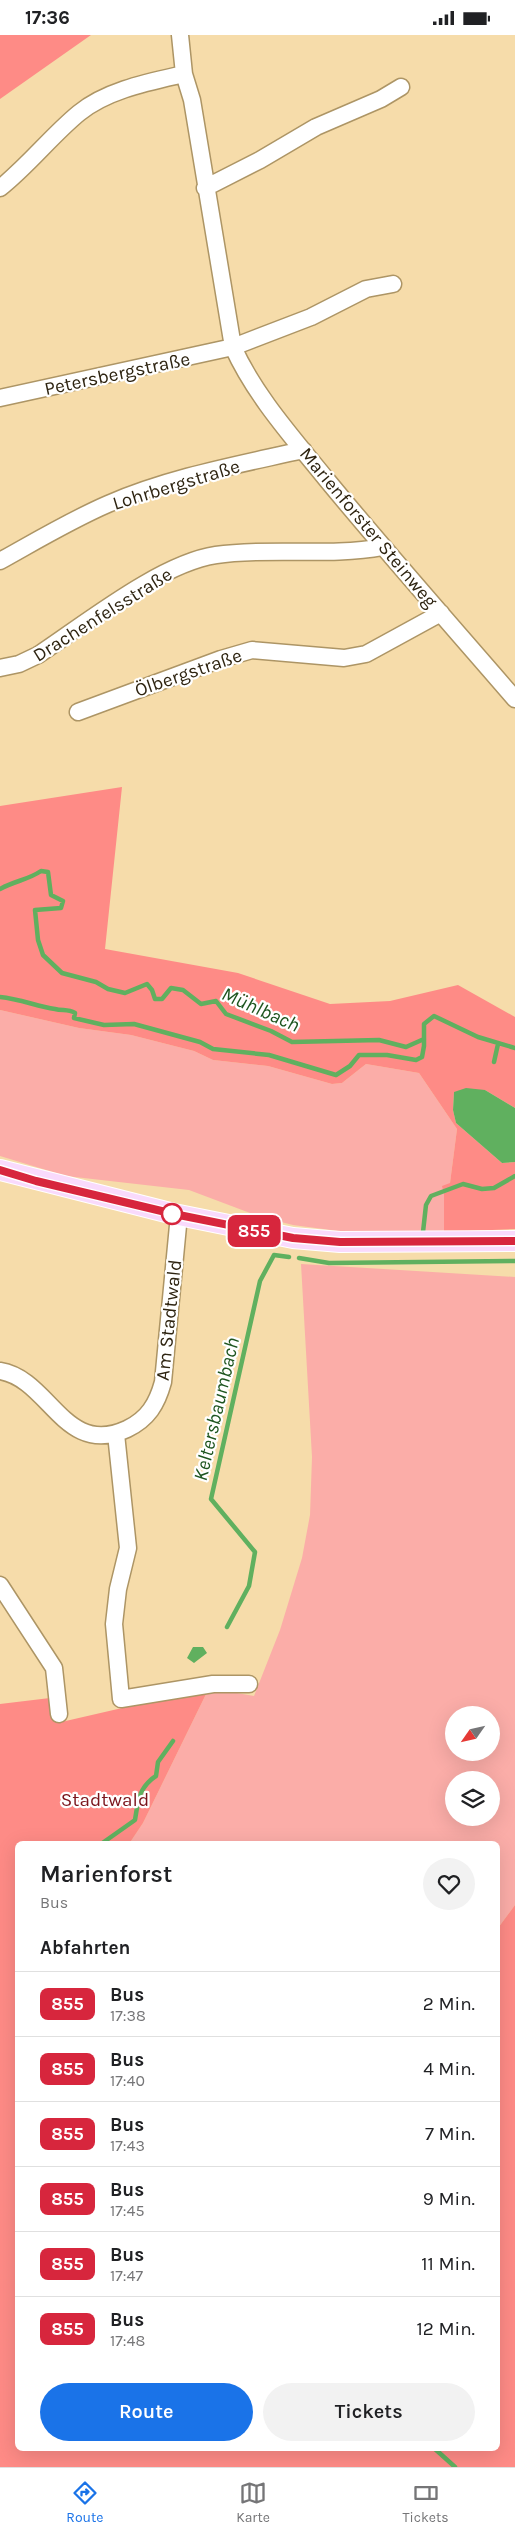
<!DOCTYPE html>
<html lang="de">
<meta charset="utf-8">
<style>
:root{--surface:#fff;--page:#f2f2f2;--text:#202124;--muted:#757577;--line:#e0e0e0;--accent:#1a73e8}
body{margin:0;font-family:Karla,sans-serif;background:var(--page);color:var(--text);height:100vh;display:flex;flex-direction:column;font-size:19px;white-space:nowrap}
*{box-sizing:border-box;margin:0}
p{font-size:16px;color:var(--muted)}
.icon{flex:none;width:28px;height:28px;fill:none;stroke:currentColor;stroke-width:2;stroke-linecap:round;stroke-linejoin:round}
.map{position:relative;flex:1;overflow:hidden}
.drawer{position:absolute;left:15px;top:1806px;width:485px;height:610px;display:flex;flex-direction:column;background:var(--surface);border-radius:8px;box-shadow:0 5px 20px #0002}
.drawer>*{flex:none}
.badge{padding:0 10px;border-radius:8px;font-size:18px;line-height:32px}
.needle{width:32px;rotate:236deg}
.tools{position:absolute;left:445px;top:1671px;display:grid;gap:10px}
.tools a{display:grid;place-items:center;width:55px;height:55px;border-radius:50%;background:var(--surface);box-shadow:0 5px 20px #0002;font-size:25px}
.map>.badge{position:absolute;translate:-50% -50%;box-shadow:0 0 0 2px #fff}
h2{padding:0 25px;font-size:19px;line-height:45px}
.round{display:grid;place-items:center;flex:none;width:52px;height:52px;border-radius:26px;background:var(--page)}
.overview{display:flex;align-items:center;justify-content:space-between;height:85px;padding:0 25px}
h1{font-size:24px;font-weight:600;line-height:38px}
.cta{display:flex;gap:10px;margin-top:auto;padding:10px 25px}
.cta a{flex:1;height:58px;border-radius:30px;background:var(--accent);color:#fff;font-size:20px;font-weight:600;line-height:58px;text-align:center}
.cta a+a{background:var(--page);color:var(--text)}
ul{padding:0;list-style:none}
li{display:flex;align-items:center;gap:15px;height:65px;padding:0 25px;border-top:1px solid var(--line)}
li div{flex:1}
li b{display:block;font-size:19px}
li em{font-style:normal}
li .badge{min-width:55px;font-weight:700;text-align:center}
.status{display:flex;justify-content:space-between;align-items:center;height:35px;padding:0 25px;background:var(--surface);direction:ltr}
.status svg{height:14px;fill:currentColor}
.tabs{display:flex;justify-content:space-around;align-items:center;height:70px;border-top:1px solid var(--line);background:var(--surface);font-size:14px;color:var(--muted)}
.tabs a{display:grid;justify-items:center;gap:2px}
.tabs .on{color:var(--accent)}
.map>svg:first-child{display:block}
</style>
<div class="status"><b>17:36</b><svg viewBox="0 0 49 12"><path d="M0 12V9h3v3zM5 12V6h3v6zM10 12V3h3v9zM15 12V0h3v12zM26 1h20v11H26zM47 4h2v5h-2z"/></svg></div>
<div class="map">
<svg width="515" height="2432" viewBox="0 0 515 2432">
<rect width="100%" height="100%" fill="#f6dcaa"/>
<path fill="#fbada8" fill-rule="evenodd" d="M0,975L79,993L131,1000L194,1016L213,1025L268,1031L332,1049L342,1048L366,1029L419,1038L457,1094L450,1148L444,1159V1197H346L293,1190L261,1182L189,1155L66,1141L0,1121Z
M301,1229L515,1242V1870L498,1893V1809H129L143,1788L209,1653L254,1661L280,1595L302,1523L310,1480L312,1422ZM454,1680H491V1718H454ZM454,1745H491V1782H454Z"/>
<path fill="#fe8b86" d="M0,0H91L0,64Z
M122,752L105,914L238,938L330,969L390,966L458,950L515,982V1073L485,1055L454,1057L453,1075L456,1088L502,1128L515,1127V1194L444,1197V1159L442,1151L450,1148L457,1094L419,1038L366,1029L342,1048L332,1049L268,1031L213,1025L194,1016L131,1000L79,993L0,975V771Z
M209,1653L143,1788L129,1809H18V2414H498V1893L515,1870V2432H0V1669L50,1663L52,1683L57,1688Z"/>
<path fill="#60b05f" d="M466,1053L485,1055L515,1073V1127L502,1128L456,1088L453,1075L454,1057Z
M193,1612H203L207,1618L194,1628L187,1623Z"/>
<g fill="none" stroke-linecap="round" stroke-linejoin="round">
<path stroke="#60b05f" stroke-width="4.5" d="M0,854C14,846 28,845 41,836L48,837L51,860L63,866L61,873L35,875L38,905L43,920L62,938L96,947L108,954L125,958L147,949L152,955L155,964H162L171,953L183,955L201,969L216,966L226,979L271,996L292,1007L379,1005L406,1012L424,1004
M0,962C20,964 36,971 55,974C63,976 68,974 75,978L74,983L104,990L134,989L200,1007L213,1014L269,1020L336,1040L350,1031L359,1020H387L416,1025L422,1022L424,1011V989L434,981L478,1002L515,1013
M494,1027L498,1009
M423,1197L426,1170L431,1161L463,1149L482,1154L494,1153L515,1141
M299,1223L329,1228L515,1226
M227,1592L249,1551L255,1517L211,1464L260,1246L274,1220L289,1222
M101,1809L135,1785C138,1766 139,1752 156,1741L158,1727L173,1706
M435,2414L455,2432"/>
<defs>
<path id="minor" d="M180,0L184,39L192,65L233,312C255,361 294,404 327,445C388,519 452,591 515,664
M0,153C29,130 51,101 79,78C107,55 149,47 184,39
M205,153L260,125L316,92L381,64L401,52
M0,363L233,312L311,282L366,254L393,249
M0,526C36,506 71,485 108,469C170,442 237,430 303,415
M0,633L19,629L38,620C85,589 161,528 216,520C271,512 328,522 383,512
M78,677L221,624L252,615L344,623L366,619L441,578
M0,1336C50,1344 64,1423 127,1394C148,1384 157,1369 163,1347L179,1180
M116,1399L128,1513L118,1554L114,1589L121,1664L213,1649H249
M0,1550L54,1633L59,1679"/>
<path id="major" d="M0,1135L174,1179L293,1203L340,1207L515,1206"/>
</defs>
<use href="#minor" stroke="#ad9565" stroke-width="19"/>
<use href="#major" stroke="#fff" stroke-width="22"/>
<use href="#minor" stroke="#fff" stroke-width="16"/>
<use href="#major" stroke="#f9dafc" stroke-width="20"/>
</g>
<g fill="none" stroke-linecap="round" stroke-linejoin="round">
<defs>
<path id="line" d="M0,1135L36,1146L174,1179L293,1203L340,1207L515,1206"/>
</defs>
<use href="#line" stroke="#fff" stroke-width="11"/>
<use href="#line" stroke="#d7263d" stroke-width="8"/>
</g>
<circle fill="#fff" stroke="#d7263d" stroke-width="2.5" cx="172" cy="1179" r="10"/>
<g text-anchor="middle" stroke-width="4.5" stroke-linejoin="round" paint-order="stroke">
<g font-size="19" fill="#2e2411" stroke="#fff">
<text transform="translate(117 338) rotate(-12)" y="7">Petersbergstraße</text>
<text transform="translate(176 449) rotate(-17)" y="7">Lohrbergstraße</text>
<text transform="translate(369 492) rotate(50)" y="7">Marienforster Steinweg</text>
<text transform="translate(102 579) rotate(-32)" y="7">Drachenfelsstraße</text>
<text transform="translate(188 637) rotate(-19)" y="7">Ölbergstraße</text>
<text transform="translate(168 1285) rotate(-84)" y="7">Am Stadtwald</text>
</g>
<g font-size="19" fill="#7b151c" stroke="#fff">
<text x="105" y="1771">Stadtwald</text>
</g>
<g font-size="20" font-style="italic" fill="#1e551f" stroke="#fff">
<text transform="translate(261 974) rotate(24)" y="7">Mühlbach</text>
<text transform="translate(216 1374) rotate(-77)" y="7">Keltersbaumbach</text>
</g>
</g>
</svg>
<div class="tools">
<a><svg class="needle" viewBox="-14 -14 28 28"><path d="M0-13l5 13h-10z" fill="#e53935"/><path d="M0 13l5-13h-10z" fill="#757577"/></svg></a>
<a><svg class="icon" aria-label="layers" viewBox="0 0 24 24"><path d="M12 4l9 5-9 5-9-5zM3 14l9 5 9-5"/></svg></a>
</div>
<b class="badge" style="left:254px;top:1196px;background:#d7263d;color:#fff">855</b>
<section class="drawer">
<div class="overview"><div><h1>Marienforst</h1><p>Bus</p></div><a class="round"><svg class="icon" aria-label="heart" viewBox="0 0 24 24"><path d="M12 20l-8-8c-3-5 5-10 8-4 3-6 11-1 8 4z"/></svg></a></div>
<h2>Abfahrten</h2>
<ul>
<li><span class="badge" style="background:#d7263d;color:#fff">855</span><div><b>Bus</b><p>17:38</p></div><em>2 Min.</em></li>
<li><span class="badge" style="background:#d7263d;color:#fff">855</span><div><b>Bus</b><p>17:40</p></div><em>4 Min.</em></li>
<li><span class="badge" style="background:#d7263d;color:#fff">855</span><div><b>Bus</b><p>17:43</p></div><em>7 Min.</em></li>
<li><span class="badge" style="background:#d7263d;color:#fff">855</span><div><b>Bus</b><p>17:45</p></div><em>9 Min.</em></li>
<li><span class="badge" style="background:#d7263d;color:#fff">855</span><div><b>Bus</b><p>17:47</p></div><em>11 Min.</em></li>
<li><span class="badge" style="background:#d7263d;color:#fff">855</span><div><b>Bus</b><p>17:48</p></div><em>12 Min.</em></li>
</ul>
<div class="cta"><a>Route</a><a>Tickets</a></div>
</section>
</div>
<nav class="tabs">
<a class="on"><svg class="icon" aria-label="directions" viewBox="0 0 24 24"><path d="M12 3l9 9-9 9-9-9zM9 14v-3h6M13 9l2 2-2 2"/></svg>Route</a>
<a><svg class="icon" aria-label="map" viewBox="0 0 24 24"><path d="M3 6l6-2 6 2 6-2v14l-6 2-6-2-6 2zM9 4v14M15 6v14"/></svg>Karte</a>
<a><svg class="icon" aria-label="tickets" viewBox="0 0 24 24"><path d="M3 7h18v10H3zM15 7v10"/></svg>Tickets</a>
</nav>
